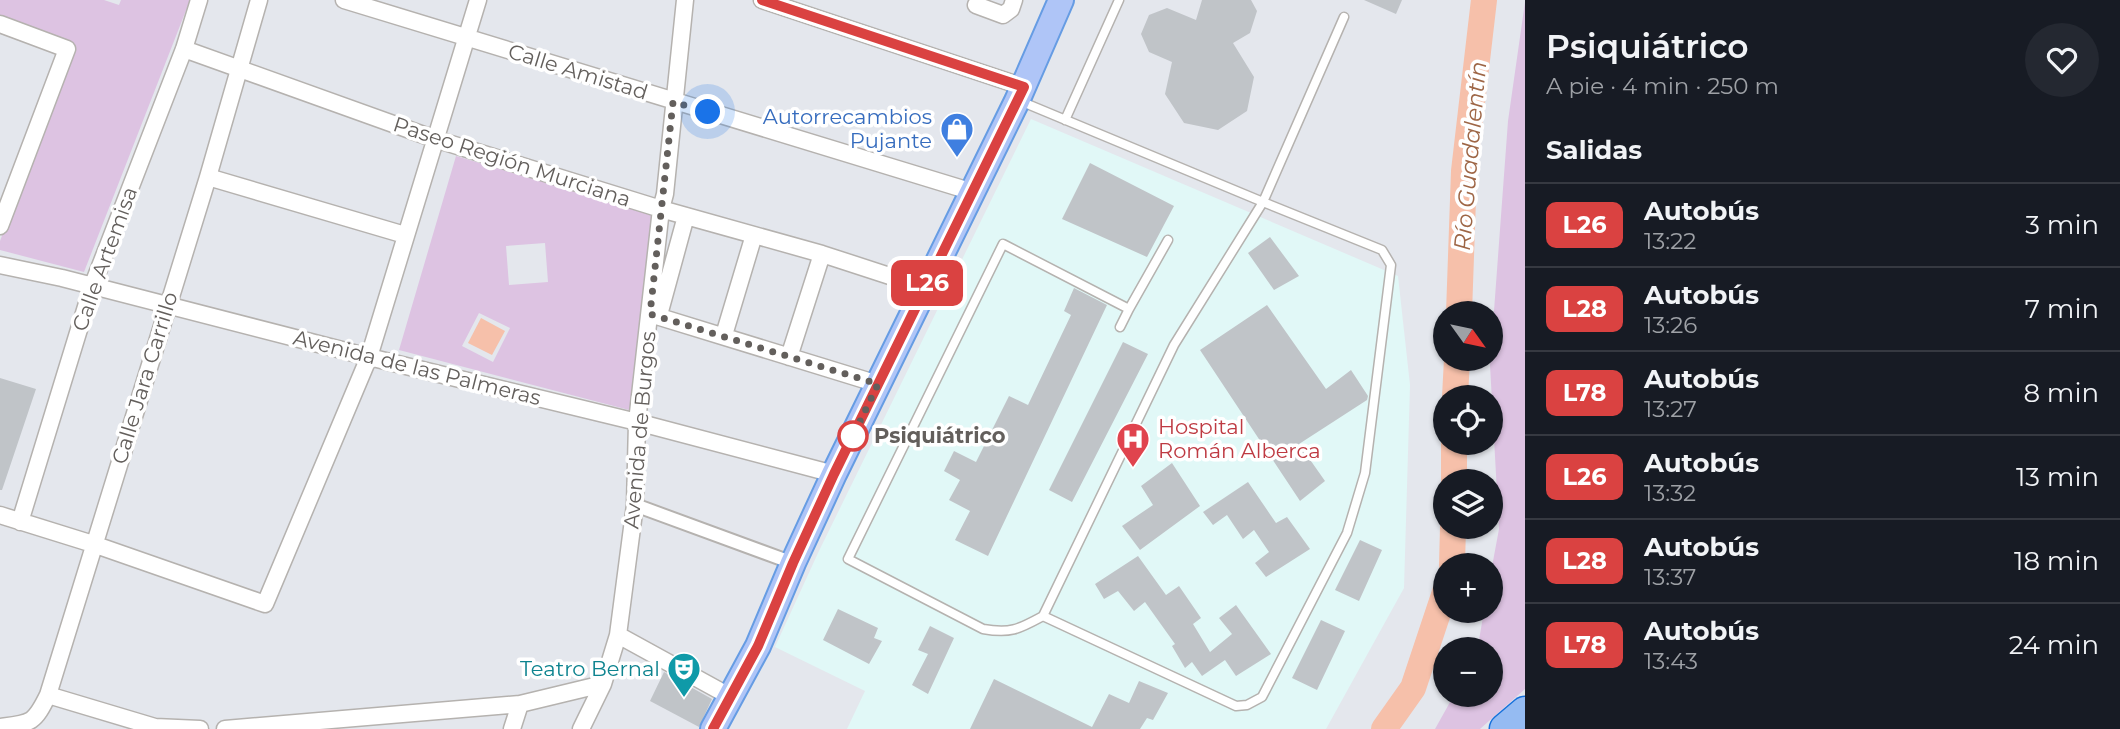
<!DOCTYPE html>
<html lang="es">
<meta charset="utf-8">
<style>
:root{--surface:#171b24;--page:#242831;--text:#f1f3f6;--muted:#9ea1a6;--line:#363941}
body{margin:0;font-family:Montserrat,sans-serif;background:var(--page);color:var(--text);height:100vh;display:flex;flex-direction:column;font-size:26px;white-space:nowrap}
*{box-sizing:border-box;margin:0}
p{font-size:23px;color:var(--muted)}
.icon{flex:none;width:38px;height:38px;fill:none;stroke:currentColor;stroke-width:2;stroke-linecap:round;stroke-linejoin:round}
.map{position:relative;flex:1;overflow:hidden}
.sheet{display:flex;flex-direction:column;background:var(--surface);width:595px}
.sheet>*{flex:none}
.badge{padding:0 14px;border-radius:10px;font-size:24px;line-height:46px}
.needle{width:46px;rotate:123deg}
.tools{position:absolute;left:1433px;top:301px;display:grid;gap:14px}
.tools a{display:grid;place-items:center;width:70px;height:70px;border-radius:50%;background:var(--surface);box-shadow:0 2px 5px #0004;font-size:35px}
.you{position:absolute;width:35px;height:35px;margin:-18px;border:5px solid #fff;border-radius:50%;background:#1a73e8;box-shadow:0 0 0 10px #1a73e833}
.map>.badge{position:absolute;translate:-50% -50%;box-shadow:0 0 0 4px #fff}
h2{padding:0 21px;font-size:26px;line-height:63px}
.round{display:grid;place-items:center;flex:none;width:74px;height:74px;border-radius:37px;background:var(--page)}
.summary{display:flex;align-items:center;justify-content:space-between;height:119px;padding:0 21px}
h1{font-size:33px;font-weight:600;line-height:52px}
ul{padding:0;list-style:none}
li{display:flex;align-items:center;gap:21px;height:84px;padding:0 21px;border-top:2px solid var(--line)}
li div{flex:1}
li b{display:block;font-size:26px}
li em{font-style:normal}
li .badge{min-width:77px;font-weight:700;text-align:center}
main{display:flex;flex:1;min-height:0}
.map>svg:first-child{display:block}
</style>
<main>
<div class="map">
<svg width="1525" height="729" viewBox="0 0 1525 729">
<rect width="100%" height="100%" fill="#e4e7ed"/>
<path fill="#e1f8f7" d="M1031,119L1398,276L1410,385L1404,588L1326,729H847L865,691L775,647L818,553Z"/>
<path fill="#ddc3e2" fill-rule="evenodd" d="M0,0H104L119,5L121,0H190L84,272L0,250V241L73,48L0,22Z
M1525,2V689L1480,729H1435L1454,695H1491V649H1475L1479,640L1484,611H1491V572L1499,529L1490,365L1508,121Z
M456,156L655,215L633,411L399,350ZM545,243L548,282L509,285L506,246ZM479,313L510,328L493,362L462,346Z"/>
<path fill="#f6c0aa" d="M481,318L505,331L492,355L468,343Z"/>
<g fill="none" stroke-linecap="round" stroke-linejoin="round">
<path stroke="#f6c0aa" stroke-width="26" d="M1459,313L1464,171L1484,0
M1455,397L1457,359
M1454,481V443
M1452,565L1453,527
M1384,729L1413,688L1446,589"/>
</g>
<path fill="#c0c4c8" d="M1202,0H1251L1257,11L1250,33L1233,43L1254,77L1247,111L1218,130L1184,123L1165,94L1172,62L1149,52L1141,34L1149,15L1167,8L1196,20Z
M1364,0H1402L1396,14Z
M1090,163L1174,206L1147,257L1062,219Z
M1270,237L1299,276L1274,290L1248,253Z
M1074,288L1107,305L988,556L955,540L970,511L949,500L960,480L944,471L954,451L976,462L1009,396L1028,405L1071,315L1064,311Z
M1267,305L1326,389L1351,370L1368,396L1367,400L1299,444L1325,481L1300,501L1200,350Z
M1123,342L1148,354L1072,502L1049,490Z
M0,378L36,389L2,490H0Z
M1172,463L1200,506L1140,550L1122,526L1153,505L1141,486Z
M1248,482L1276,523L1287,517L1310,549L1266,577L1255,563L1269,552L1254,530L1243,539L1227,515L1213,525L1203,512Z
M1360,540L1382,550L1359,601L1335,590Z
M1138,556L1166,595L1179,586L1201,618L1193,624L1210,652L1232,634L1219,618L1236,605L1271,654L1236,676L1225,660L1202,676L1192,662L1185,668L1172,646L1175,644L1145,602L1134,611L1118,591L1104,599L1095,584Z
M838,609L878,628L874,638L882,641L869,664L823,640Z
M1321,620L1345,631L1317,690L1292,678Z
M930,626L954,638L928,694L912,685L928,654L918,650Z
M664,672L712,699L699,727L650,701Z
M994,679L1092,727L1109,694L1129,703L1139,681L1168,693L1153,720L1147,718L1140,729H970Z"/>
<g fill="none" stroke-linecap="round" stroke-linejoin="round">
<defs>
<path id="service" d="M1020,101L1263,202L1344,17
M1065,120L1119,0
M1129,309L1168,240
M1043,616L1236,706L1247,705L1262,697L1347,533L1365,473L1391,265L1382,250L1263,202L1174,345L1043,616C1019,629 1011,634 983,629L848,559L1003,244L1129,309L1120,327"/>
<path id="pedestrian" d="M635,505L793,563"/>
<path id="minor" d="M344,0L973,192
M762,0L1024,87
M976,5L1003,15L1011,9L1014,0
M0,24L67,49L0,226
M184,49L435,139L661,209L822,254L908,282L924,290
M208,177L405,235
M0,265L62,278L369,357L637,422L834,474
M650,314L878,384
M659,315L686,216
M724,335L754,235
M789,357L822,254
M0,515L93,544L265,604L369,357L478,0
M20,522L92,287L184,49L199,0
M618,635L731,697
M48,695L155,727L200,729
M0,727C31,723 34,724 48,695L208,177L259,0
M225,729L520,704L603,684
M512,729L520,704
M581,729L603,684L618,635L635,505L637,422L661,209L665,194L685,0"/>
<path id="primary" d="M713,729L758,646L793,563L834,474L1017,101L1061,0"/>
<path id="motorway" d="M1505,729L1525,712"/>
</defs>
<use href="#service" stroke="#b5b2af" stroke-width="11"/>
<use href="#pedestrian" stroke="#b5b2af" stroke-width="16"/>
<use href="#minor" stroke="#b5b2af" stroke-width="19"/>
<use href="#primary" stroke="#669ce3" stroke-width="28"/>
<use href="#motorway" stroke="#1670db" stroke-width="33"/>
<use href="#service" stroke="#fff" stroke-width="8"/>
<use href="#pedestrian" stroke="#fff" stroke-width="12"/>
<use href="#minor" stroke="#fff" stroke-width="16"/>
<use href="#primary" stroke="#afc5f7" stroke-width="24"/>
<use href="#motorway" stroke="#95bbf2" stroke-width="30"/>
</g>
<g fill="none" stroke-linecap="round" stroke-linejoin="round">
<defs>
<path id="line" d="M713,729L758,646L793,563L834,474L1024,87L762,0"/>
</defs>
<use href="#line" stroke="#fff" stroke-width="16"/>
<use href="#line" stroke="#da4241" stroke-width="10"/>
<path stroke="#635f5c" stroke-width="7" stroke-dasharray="0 12.6" d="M708,112L673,102L650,314L878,384L853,436"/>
</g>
<defs>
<symbol id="shop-pin" viewBox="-11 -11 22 30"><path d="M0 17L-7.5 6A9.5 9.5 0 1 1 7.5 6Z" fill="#3f7fe0" stroke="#fff"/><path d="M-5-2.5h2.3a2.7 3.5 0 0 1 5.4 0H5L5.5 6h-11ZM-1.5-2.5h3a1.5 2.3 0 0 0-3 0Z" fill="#fff"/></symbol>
<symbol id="hospital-pin" viewBox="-11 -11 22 30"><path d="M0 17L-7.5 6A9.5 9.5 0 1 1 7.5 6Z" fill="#e0444e" stroke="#fff"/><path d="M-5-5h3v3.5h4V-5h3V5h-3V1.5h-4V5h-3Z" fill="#fff"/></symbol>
<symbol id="theatre-pin" viewBox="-11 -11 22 30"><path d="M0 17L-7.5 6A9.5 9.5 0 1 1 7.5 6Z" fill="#0f9aa8" stroke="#fff"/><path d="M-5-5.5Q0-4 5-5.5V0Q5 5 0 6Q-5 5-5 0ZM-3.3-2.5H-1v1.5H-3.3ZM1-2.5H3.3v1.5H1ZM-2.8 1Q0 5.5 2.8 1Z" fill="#fff"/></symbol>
</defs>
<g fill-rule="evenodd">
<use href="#shop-pin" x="938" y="110" width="38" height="52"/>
<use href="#hospital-pin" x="1114" y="420" width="38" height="52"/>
<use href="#theatre-pin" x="665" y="650" width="38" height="52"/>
</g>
<circle fill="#fff" stroke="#da4241" stroke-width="3.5" cx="853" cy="436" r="14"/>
<g text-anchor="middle" stroke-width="7" stroke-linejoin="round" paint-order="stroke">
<g font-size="21" fill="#635f5c" stroke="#fff">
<text transform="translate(578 72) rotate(17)" y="7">Calle Amistad</text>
<text transform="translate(512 162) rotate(18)" y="7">Paseo Región Murciana</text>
<text transform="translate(105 259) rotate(-70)" y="7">Calle Artemisa</text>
<text transform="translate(417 368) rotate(14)" y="7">Avenida de las Palmeras</text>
<text transform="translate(145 378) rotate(-73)" y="7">Calle Jara Carrillo</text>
<text transform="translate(640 430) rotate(-85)" y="7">Avenida de Burgos</text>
</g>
<g font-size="21" fill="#366cbe" stroke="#fff" text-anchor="end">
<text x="932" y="124">Autorrecambios<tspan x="932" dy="24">Pujante</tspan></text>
</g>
<g font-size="21" fill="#be3a42" stroke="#fff" text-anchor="start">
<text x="1158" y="434">Hospital<tspan x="1158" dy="24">Román Alberca</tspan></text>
</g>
<g font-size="21" font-weight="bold" fill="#635f5c" stroke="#fff" text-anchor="start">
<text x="874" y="443">Psiquiátrico</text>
</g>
<g font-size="21" fill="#0d838f" stroke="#fff" text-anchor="end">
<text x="660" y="676">Teatro Bernal</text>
</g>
<g font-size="23" font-style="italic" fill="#9e6646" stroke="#fff">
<text transform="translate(1470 156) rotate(-85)" y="8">Río Guadalentín</text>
</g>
</g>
</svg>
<div class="tools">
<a><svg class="needle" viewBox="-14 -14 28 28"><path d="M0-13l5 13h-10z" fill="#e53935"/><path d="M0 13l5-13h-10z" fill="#9ea1a6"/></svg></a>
<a><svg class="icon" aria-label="locate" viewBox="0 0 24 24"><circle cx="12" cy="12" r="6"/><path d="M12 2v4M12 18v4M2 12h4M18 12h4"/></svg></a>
<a><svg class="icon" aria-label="layers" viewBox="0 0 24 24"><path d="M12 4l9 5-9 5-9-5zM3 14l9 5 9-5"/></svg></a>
<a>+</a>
<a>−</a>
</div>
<div class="you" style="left:708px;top:112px"></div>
<b class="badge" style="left:927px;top:283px;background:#da4241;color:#fff">L26</b>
</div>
<section class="sheet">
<div class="summary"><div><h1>Psiquiátrico</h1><p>A pie · 4 min · 250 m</p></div><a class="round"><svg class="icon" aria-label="heart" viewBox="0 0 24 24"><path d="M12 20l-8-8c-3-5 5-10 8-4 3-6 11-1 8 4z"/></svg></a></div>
<h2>Salidas</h2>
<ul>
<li><span class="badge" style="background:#da4241;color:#fff">L26</span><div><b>Autobús</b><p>13:22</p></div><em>3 min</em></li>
<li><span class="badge" style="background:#da4241;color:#fff">L28</span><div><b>Autobús</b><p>13:26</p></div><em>7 min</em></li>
<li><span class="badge" style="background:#da4241;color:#fff">L78</span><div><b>Autobús</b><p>13:27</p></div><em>8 min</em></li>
<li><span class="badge" style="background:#da4241;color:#fff">L26</span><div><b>Autobús</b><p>13:32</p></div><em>13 min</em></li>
<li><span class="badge" style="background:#da4241;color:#fff">L28</span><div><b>Autobús</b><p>13:37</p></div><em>18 min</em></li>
<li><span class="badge" style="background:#da4241;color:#fff">L78</span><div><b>Autobús</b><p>13:43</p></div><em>24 min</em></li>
</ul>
</section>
</main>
